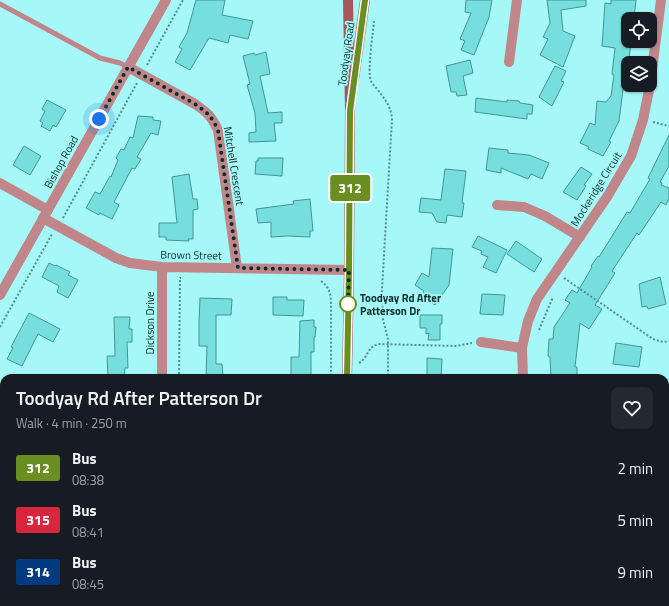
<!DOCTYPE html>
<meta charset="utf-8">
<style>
:root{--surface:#171b24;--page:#242831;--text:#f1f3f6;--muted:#9ea1a6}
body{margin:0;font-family:"Titillium Web",sans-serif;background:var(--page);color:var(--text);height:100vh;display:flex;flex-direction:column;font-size:15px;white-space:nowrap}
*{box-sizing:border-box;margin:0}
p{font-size:13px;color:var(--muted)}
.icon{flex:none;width:22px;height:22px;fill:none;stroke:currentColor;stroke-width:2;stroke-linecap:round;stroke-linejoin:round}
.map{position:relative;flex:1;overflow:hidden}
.drawer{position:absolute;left:0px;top:374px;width:669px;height:232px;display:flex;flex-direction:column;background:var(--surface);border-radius:12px 12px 0 0;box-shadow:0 1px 3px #0004}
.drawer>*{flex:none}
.badge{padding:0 8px;border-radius:3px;font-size:14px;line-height:26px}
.fabs{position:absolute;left:621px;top:12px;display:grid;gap:8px}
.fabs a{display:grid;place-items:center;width:36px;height:36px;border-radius:8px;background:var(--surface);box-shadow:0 1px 3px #0004;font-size:20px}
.you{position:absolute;width:20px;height:20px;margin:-10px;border:3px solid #fff;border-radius:50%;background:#1a73e8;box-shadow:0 0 0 6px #1a73e833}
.map>.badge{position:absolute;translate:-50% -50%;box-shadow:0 0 0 2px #fff}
.round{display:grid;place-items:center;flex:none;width:42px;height:42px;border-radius:8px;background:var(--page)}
.headline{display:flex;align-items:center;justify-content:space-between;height:68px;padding:0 16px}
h1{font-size:19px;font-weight:600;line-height:30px}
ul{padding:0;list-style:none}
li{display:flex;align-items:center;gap:12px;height:52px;padding:0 16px}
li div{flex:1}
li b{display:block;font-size:15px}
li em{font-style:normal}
li .badge{min-width:44px;font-weight:700;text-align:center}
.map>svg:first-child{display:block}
</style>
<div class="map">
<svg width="669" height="606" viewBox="0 0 669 606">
<rect width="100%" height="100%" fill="#a5f8f7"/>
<path fill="#acd397" d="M58,602H143V606H56Z"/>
<path fill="#76dfde" stroke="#419695" d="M196,0H225L222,15L253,21L248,39L230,35L228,43L209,38L190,70L175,62L182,49L179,47L187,33Z
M466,0H492L489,17L474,55L461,50L465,41L460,39L471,13L465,12Z
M547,0H586V6L561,10L563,31L575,36L563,67L540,55L548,39L543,37L550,23Z
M611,0H636L634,18H628V41H631L627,78H626V82H624L619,121L609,141L611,142L603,156L588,149L589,147L580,143L590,123L595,125L597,101L606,102L611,96L614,75L612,74L615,48L602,46L605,3L611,4Z
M266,52L270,74L260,76L268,113L282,112V123H274L276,141L249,142V133L256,132L255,113L247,85L250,84L243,56L254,53L255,55Z
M470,60L473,73L463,76L467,95L457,96L456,92H451L446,66Z
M555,66L566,71L561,81L564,82L552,106L539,97Z
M476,98L507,102V100L519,101L520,103L533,105L532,114H527V119L475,112Z
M47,100L66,110L56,127L53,125L50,131L41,126L43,123L40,121L45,111L42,109Z
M138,116L153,117V120L161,121L158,135L151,133L137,157L141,159L135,169L132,168L114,202L119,205L112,219L100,213L99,215L86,208L95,192L100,194L110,176L111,177L118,160L116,158L121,149L124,150L130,137L133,138Z
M669,135V166L660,182L662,183L661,185L669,188V199L666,205L661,202L639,235L637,233L612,271L615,273L595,305L602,309L589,329L580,323L575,367H577V378H551L550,357L548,356L549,339H553L554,327L570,303L565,300L572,290L577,293L592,267L591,266L598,256L599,257L627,212L630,213L650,179L648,178Z
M24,146L41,156L30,175L13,165Z
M489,148L508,150V153L529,155L549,163L542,179L531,174L528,179L501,168V173L486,170Z
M258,158H283L282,176L255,174L256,161H258Z
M581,167L592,174L584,185L586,186L577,200L563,192Z
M445,169L466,171L462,203H464L462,217L447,215L446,223L437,222L432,213L419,212L421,198L441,200Z
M189,174L193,199H197L198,209L193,210V239H188L189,241L166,240V237H159V223H177L172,177Z
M310,199L313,231H310V237L288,236L271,237V222L258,223L256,209L294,204L293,201Z
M478,236L507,250L496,273L483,267L488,257L481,254L482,251L472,247Z
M516,241L542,259L534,272L507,254Z
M432,248L453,249L449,285L435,305L421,296L424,291L415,285L422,273L429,277Z
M49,263L55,266L56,265L70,272L68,275L78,280L68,298L57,292L59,286L42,277Z
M660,277L666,304L648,309L647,306L642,307L639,284Z
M482,294L505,295L503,315L480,314Z
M273,297H287V300H304L303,316L273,315Z
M200,298L232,299L231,315H216V364H222L223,376L220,375V378H206L207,346H199V322Z
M29,313L60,329L53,342L38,334L22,366L7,359L13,348L11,347Z
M420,315H442V324H440V340H428L429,333L426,334V328H420Z
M114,317H130L129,329H132V342H127L128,368H125L124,378H108L107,356H115Z
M314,320V327H316L315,337H314V352H311V378H291V357H299L300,321Z
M616,343L642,347L639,367L613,364Z
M427,358L442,359L441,378H427Z"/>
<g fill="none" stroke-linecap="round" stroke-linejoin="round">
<path stroke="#538d8d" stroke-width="2" stroke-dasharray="2 2" stroke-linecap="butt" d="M374,21C373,33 367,72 371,81C372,84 375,86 377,89C384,98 391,106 392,119L382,289L383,320L388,339V378
M147,65L183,0
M653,122L669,126
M63,218L137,83
M564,278L653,339L663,342L669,341
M321,281C328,286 330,291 331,300V378
M0,327L52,234
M539,330L553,297
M359,363C369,357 366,348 378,344L456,346L472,343
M179,378L180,278H181
M665,490L669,487
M177,606V602
M330,606V602
M384,606V602
M538,606L546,602"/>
<path stroke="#c0868a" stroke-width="5" d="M0,4L100,58L120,63L128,67"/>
<path stroke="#c0868a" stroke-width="10" d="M509,62L517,0
M128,67L195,104C208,113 211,116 218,130L237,268
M0,183L48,210
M497,205L524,207L545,216L580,237
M43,218L116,258L130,263L162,267L349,270
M481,342L522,348
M162,378V267
M523,378L522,348L528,321L537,299L607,197L631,156L643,120L650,85L661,0
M39,606L41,602
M161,606V602"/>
<path stroke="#c0868a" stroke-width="10" d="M0,295L166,0
M665,513L669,510
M574,606L580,602"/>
<path stroke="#a7565e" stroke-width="10" d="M354,79L365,0
M347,378L349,270L350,111L348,0
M344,606V602"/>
</g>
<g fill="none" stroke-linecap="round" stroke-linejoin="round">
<defs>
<path id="line" d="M347,378L349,270L350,111L365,0"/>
</defs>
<use href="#line" stroke="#fff" stroke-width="9"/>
<use href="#line" stroke="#6b8e23" stroke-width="6"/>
<path stroke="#092e2e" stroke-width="4" stroke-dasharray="0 7.2" d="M99,119L128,67L195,104C208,113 211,116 218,130L238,268L349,270L348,304"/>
</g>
<circle fill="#fff" stroke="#6b8e23" stroke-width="2" cx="348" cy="304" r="8"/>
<g text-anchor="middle" stroke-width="3.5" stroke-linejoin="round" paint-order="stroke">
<g font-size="11" fill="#092e2e" stroke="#a5f8f7">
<text transform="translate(346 54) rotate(-82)" y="4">Toodyay Road</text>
<text transform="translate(61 162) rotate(-61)" y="4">Bishop Road</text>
<text transform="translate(234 166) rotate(81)" y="4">Mitchell Crescent</text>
<text transform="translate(596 189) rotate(-58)" y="4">Mockeridge Circuit</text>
<text transform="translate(191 255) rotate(1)" y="4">Brown Street</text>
<text transform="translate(150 323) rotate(-90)" y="4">Dickson Drive</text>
</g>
<g font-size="11" font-weight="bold" fill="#092e2e" stroke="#a5f8f7" text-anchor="start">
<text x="360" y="302">Toodyay Rd After<tspan x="360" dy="13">Patterson Dr</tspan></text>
</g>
</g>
</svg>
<div class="fabs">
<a><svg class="icon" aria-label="locate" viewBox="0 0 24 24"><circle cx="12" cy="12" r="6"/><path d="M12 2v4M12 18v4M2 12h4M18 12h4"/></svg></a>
<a><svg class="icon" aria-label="layers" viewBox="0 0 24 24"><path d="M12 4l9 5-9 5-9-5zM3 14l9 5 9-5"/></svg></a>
</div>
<div class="you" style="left:99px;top:119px"></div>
<b class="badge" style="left:350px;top:188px;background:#6b8e23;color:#fff">312</b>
<section class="drawer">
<div class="headline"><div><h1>Toodyay Rd After Patterson Dr</h1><p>Walk · 4 min · 250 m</p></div><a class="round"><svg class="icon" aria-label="heart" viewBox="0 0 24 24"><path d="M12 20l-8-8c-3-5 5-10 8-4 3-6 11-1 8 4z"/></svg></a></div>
<ul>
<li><span class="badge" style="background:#6b8e23;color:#fff">312</span><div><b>Bus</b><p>08:38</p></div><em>2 min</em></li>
<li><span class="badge" style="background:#d7263d;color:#fff">315</span><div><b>Bus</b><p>08:41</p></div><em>5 min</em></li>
<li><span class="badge" style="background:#003b80;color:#fff">314</span><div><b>Bus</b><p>08:45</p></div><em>9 min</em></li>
</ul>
</section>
</div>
